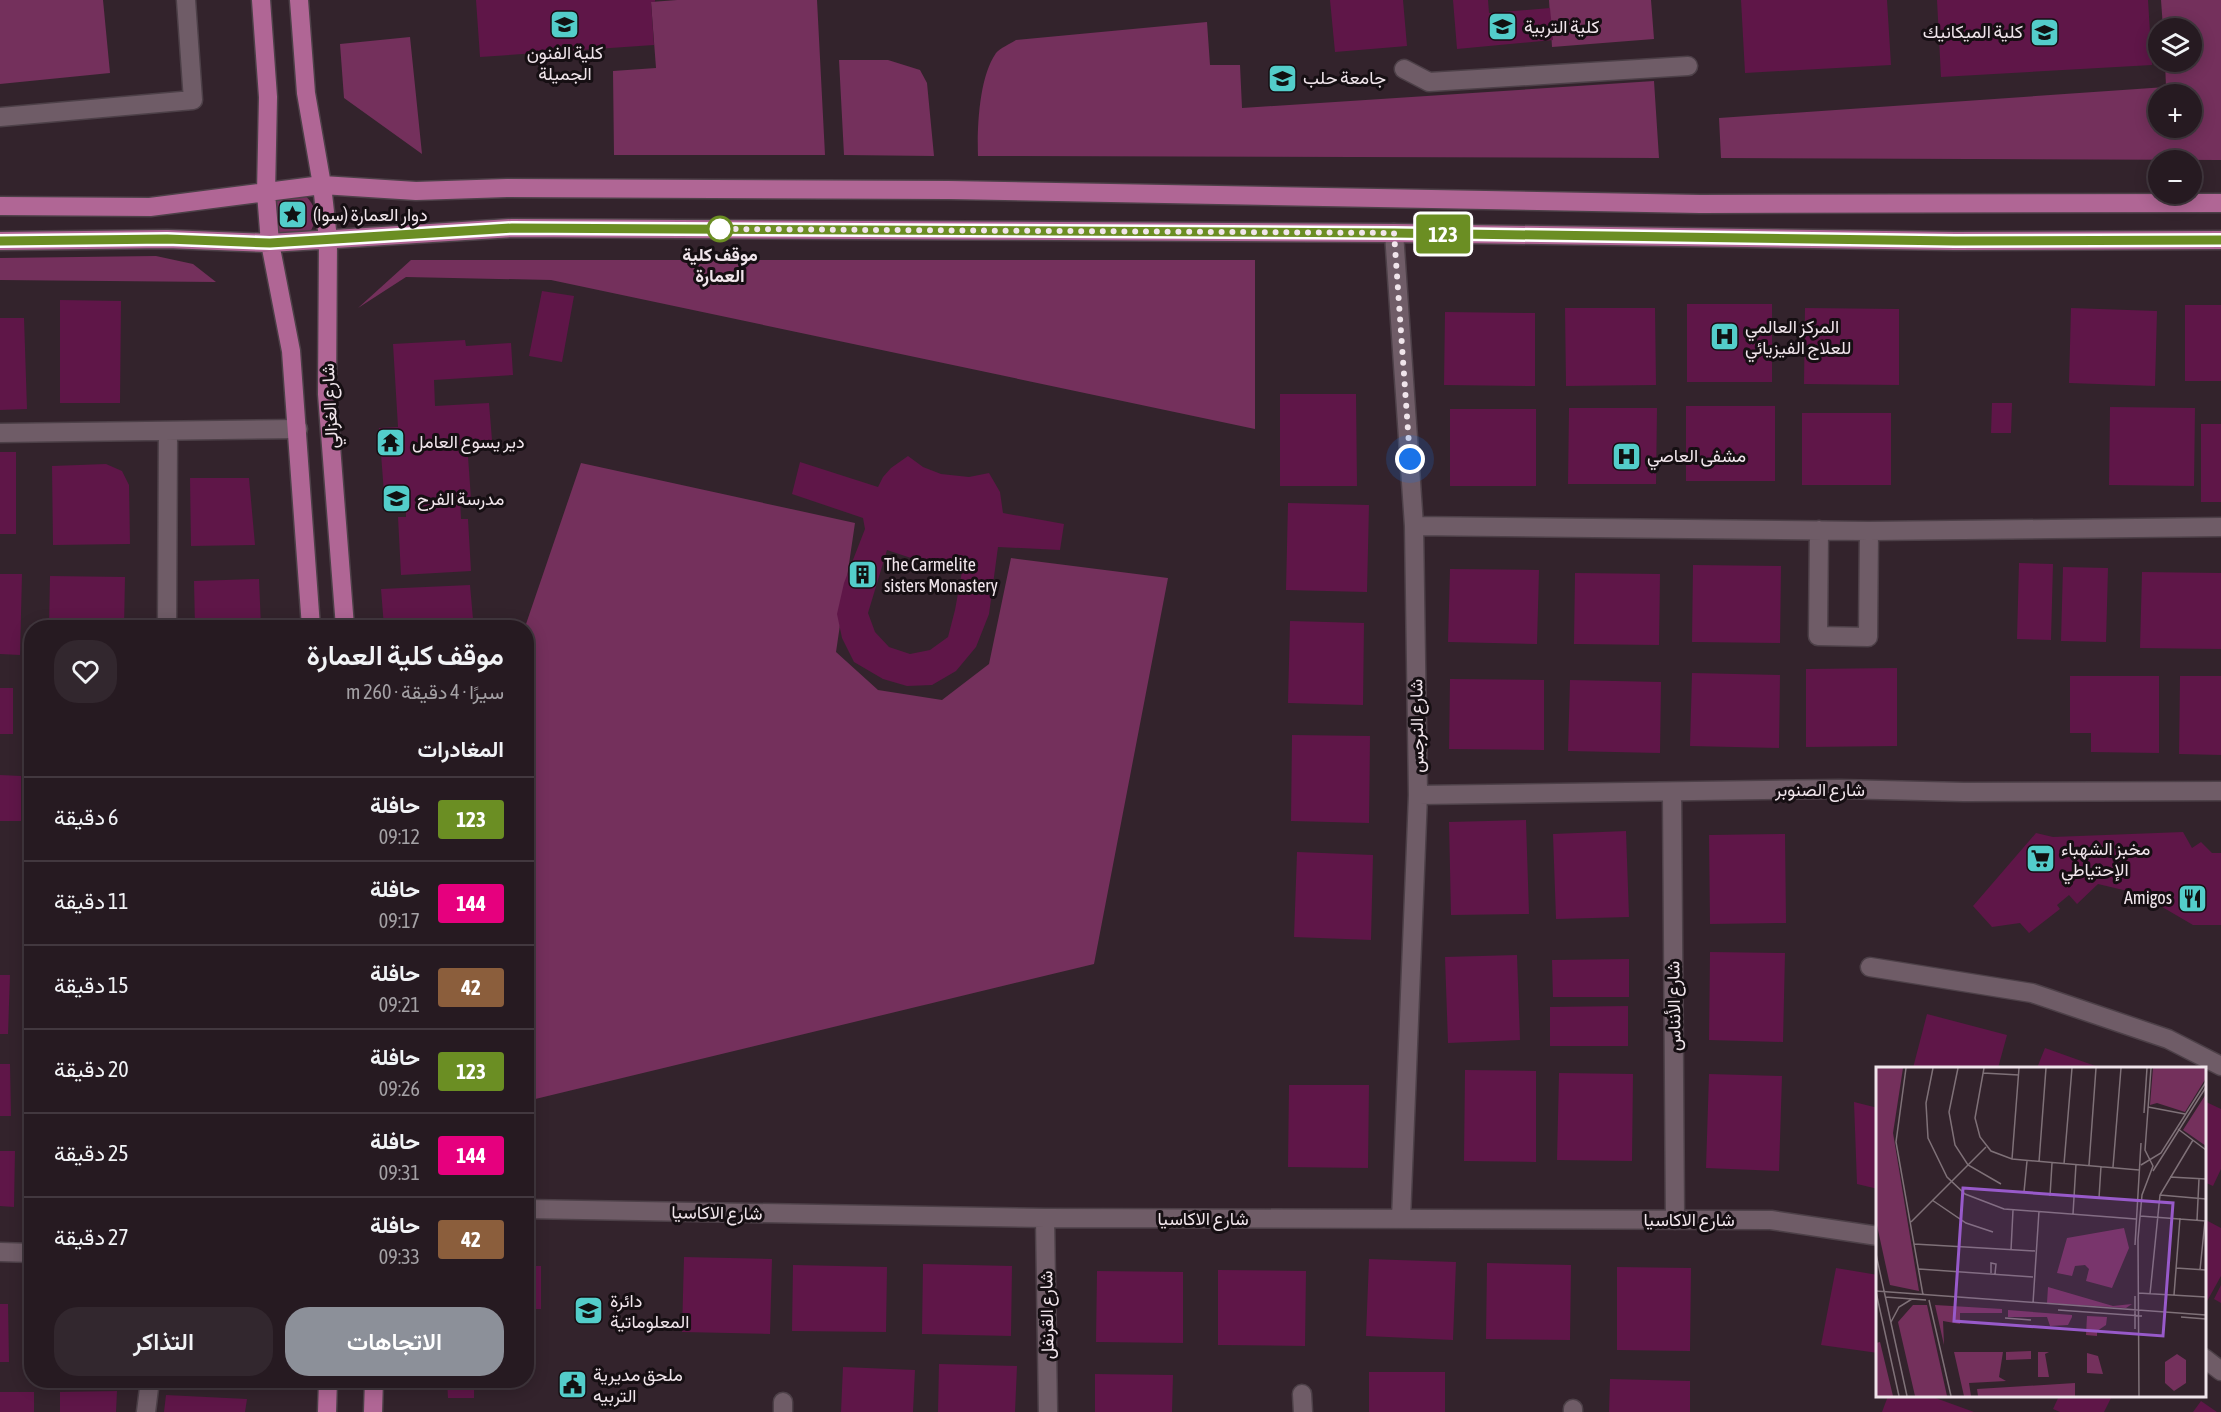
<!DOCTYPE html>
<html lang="ar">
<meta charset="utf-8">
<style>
:root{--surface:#261a21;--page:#32272e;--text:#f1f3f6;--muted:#a4a1a5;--line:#42383f;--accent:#8c9099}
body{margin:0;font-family:"Asap Condensed",Vazirmatn,sans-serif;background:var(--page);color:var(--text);direction:rtl;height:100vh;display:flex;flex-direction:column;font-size:22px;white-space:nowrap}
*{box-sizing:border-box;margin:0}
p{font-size:20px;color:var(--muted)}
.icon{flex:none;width:33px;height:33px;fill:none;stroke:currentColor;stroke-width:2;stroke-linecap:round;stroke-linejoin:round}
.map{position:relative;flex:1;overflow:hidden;direction:ltr}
.details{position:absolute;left:24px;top:620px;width:510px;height:768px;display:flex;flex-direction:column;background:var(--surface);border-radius:24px;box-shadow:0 3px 15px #0003,0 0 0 2px var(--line);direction:rtl}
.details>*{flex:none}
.badge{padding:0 12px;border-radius:4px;font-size:21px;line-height:39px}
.fabs{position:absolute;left:2148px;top:18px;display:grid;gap:12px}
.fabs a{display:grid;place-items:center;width:54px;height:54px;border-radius:50%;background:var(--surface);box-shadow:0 3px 15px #0003,0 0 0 2px var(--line);font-size:30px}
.you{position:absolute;width:30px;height:30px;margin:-15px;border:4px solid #fff;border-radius:50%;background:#1a73e8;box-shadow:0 0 0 9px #1a73e833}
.map>.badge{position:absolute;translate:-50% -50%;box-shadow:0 0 0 3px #fff}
h2{padding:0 30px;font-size:22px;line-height:54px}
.round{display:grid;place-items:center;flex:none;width:63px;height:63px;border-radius:24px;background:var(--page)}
.head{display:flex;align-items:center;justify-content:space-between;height:102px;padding:0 30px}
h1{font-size:28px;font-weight:600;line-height:45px}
.action{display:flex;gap:12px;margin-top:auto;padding:12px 30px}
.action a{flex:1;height:69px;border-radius:24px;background:var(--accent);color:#fff;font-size:24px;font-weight:600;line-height:69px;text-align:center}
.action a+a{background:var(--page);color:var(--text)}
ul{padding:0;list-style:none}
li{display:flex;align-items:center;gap:18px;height:84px;padding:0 30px;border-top:2px solid var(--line)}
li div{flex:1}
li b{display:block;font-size:22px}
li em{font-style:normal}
li .badge{min-width:66px;font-weight:700;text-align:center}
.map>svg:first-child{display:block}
</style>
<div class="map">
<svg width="2221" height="1412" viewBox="0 0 2221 1412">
<rect width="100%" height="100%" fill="#33232c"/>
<path fill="#74305c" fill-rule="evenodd" d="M0,0H103L110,73L0,84Z
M677,0H817L825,155H614L613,71L656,68L651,2Z
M1549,0H1651L1654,39L1552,47Z
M2161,0H2221V160L1721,158L1719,118L2166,87L2165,62H2192V28H2163ZM2158,94H2192V128H2158Z
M1207,22L1210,65H1240L1242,108L1654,81L1659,158L978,156C977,128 979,77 996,53C1000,48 1010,44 1016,40Z
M410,37L422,154L344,98L340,44Z
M839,60H888L920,70L927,83L934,156L844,155Z
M300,192C316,202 320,217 309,234L278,239L269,200Z
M156,256L193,264L216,282L0,280V258Z
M411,260H1255V429L551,280L406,277L358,308Z
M581,463L855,523L836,652L878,690L942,700L989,664L1011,558L1168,578L1094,964L527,1101L525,627Z"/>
<path fill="#5f1648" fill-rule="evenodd" d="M476,0H655V2H651L654,45L480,57Z
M1330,0H1403L1407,46L1335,52Z
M1453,0H1488L1489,13L1550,8L1553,40L1457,49Z
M1741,0H1887L1891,65L1745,73Z
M1937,0H2148L2152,65L1941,77Z
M542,291L574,296L562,362L529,356Z
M60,300L121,301L120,403H60Z
M1687,304H1772V382H1687Z
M2185,305H2221V381H2185Z
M1565,308H1655L1656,385L1566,386Z
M1805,308L1899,309V385L1804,384Z
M2071,308L2157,311L2155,386L2069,383Z
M1445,312L1535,313V386L1444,385Z
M0,318H24L27,409L0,410Z
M465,340L466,346L511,343L513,375L434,380L435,406L489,403L492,440L467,442L471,499H460L461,519H468L471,571L401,575L398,517H406L405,492L384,493L379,428L398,427L393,344Z
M1280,394H1356L1357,486H1280Z
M1992,403H2012L2011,433H1991Z
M1686,406H1775V481H1686Z
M2110,407L2195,408L2194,486L2109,485Z
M1569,408H1657L1656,484H1568Z
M1450,409H1536V486H1450Z
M1802,413H1891V485H1802Z
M2201,424H2221V502H2201Z
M0,452H16V534H0Z
M908,456L923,467L941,474L969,477L989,473L1000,492L1003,513L1064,524L1060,550L998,547L989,614L976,647L956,671L932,685L907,686L883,679L854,662L842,638L837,614L844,583L865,529L863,518L792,494L800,462L878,487L883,477L891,468ZM887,550L911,558L963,566L955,610L948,637L930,650L910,654L889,647L875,632L868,613Z
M106,464L122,471L129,485L130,544L53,545L52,466Z
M190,478H249L255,545L191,546Z
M1288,503L1369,505L1367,592L1286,590Z
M2019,563L2053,564L2051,640L2017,639Z
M1693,565L1781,566L1780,643L1692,642Z
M2063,567L2108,568L2106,642L2061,641Z
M1450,569L1539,570L1537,644L1448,642Z
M2142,572L2221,573V649L2140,648Z
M1575,573L1660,574L1659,645L1574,644Z
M0,574H22L20,655L0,654Z
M50,576L125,577L124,627H49Z
M259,579L261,627H195L194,581Z
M470,585L473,619L471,627H384L381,589Z
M1290,621L1364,623L1363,705L1288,703Z
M1897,668V746L1806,747V669Z
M1692,673L1780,675L1779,748L1690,746Z
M2070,676H2159V753L2091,752V733H2070Z
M2180,676H2221V755L2179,754Z
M1450,679L1544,680V750L1449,749Z
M1570,680L1661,682L1660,753L1568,751Z
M0,688H13V734H0Z
M1292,735L1370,736L1369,823L1291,821Z
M0,775L21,776V821H0Z
M1526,820L1529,914L1451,915L1449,822Z
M1626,831L1629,917L1556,919L1553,834Z
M2183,832L2192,848L2201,842L2212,853H2221V925H2193L2140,894L2098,884L2077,904L2069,895L2057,905L2060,909L2029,933L2020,923L1992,927L1973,906L2036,833L2053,837Z
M1785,834L1786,923L1710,924L1709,835Z
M1297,852L1373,855L1371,940L1294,937Z
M1710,952L1785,953L1783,1042L1709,1040Z
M1517,955L1520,1040L1448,1043L1445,957Z
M1629,959V997H1553L1552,960Z
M0,975H10L8,1034H0Z
M1628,1006V1046H1550V1007Z
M1927,1014L2007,1035L1998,1068H1913Z
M2045,1048L2101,1068H2037Z
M0,1064H10L11,1116H0Z
M1465,1070L1536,1071V1162L1464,1161Z
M1559,1073L1633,1074L1632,1161L1557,1160Z
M1709,1074L1782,1076L1779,1171L1706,1168Z
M1289,1085H1369L1368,1168L1288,1167Z
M2204,1101L2221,1109V1169L2213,1186L2204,1182Z
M1854,1102L1878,1108V1189L1857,1184Z
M0,1151H15L14,1207L0,1206Z
M2204,1219L2221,1228V1276L2206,1303L2204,1301Z
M684,1257L772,1259L770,1334L682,1332Z
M1369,1259L1456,1262L1453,1340L1366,1336Z
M1487,1263L1571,1265L1570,1340L1486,1339Z
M923,1264L1012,1266L1011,1336L922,1334Z
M793,1265L887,1267L886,1332L792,1331Z
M526,1266H541V1309H526Z
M1617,1267L1691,1268L1690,1351L1617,1350Z
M1836,1268L1878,1275V1353L1821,1345Z
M1218,1270L1306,1271L1305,1346L1218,1345Z
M1097,1271L1183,1272V1343L1096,1342Z
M2221,1285V1303L2214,1299Z
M0,1304H8L9,1362H0Z
M939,1364L1017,1366L1015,1412H938Z
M843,1367L915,1370L913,1412H841Z
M1369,1372H1445V1412H1369Z
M1095,1374L1173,1375L1172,1412H1095Z
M1610,1379L1690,1381V1412H1609Z
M447,1380H474V1398H448Z
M117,1391L116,1412H60V1392Z
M0,1392H34V1412H0Z
M166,1395L247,1399L245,1412H164Z
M1888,1396H1930L1974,1412H1882Z
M2059,1396H2112L2104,1412H2060L2053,1409Z
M2201,1401L2217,1412H2193Z"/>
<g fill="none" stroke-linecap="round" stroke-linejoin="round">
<defs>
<path id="minor" d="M1404,69L1429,82L1688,66
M0,117L193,100L186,0
M1394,233L1414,526L1418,795L1401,1219
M0,433L298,429
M1414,526L1869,531L2221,527
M1819,530L1818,636L1868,637L1869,531
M167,627L168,432
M1672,793L1675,1220
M1418,795L1839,789L1964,792L2221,791
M1870,967L2032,993L2168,1039L2221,1066
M526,1209L1045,1218L1771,1220L1878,1236
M1045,1218L1048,1412
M0,1252L32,1253
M2204,1358L2221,1371
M1302,1394L1303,1412
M146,1412L150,1380
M783,1412V1402
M1573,1412V1409"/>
<path id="major" d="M261,0L268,97L266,193L270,243L291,351L311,627
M299,0L306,93L322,185L328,239L327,394L345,627
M0,206L150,207L322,185L416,191L507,188L949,190L1700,204L2221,203
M0,241L167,239L270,243L512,228L1394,233L1955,241L2221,240
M327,1412L328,1380
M373,1412L374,1380"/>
</defs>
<use href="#minor" stroke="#4d4048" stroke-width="21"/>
<use href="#major" stroke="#4d4048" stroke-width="21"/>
<use href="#minor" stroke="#6f5c67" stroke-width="18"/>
<use href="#major" stroke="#b06695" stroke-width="18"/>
</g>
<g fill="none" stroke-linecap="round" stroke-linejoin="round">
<defs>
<path id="line" d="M0,241L167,239L270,243L512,228L1394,233L1955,241L2221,240"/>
</defs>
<use href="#line" stroke="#fff" stroke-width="14"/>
<use href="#line" stroke="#6b8e23" stroke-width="9"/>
<path stroke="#f0e5eb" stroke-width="6" stroke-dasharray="0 10.8" d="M720,229H717L1394,233L1410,459"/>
</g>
<defs>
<symbol id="university-square" viewBox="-11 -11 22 22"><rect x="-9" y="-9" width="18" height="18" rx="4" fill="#53cdca" stroke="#160f13"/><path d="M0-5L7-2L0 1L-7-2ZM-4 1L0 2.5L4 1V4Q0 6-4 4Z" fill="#111"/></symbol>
<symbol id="sight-square" viewBox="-11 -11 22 22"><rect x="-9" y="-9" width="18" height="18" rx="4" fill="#53cdca" stroke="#160f13"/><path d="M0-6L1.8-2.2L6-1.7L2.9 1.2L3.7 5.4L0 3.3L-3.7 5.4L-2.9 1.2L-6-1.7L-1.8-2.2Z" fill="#111"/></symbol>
<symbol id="hospital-square" viewBox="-11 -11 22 22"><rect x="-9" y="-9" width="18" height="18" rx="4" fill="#53cdca" stroke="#160f13"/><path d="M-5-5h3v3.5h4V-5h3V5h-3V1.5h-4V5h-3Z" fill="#111"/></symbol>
<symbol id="temple-square" viewBox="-11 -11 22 22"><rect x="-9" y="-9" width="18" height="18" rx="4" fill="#53cdca" stroke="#160f13"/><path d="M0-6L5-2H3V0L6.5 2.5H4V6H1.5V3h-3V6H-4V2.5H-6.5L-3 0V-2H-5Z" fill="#111"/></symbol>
<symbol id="school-square" viewBox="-11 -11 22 22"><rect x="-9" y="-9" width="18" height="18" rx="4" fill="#53cdca" stroke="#160f13"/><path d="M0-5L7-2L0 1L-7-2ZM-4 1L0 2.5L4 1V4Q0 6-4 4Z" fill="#111"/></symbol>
<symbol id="building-square" viewBox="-11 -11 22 22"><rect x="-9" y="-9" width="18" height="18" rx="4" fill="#53cdca" stroke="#160f13"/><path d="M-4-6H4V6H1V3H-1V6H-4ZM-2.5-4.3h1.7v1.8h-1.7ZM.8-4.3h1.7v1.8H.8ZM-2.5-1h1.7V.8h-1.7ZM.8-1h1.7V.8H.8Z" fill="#111"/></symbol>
<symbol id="supermarket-square" viewBox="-11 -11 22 22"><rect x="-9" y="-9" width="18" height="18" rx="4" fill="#53cdca" stroke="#160f13"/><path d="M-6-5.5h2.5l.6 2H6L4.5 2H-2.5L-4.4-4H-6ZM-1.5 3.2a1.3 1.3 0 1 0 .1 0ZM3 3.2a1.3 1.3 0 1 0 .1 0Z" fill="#111"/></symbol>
<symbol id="restaurant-square" viewBox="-11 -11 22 22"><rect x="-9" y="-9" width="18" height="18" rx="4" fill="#53cdca" stroke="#160f13"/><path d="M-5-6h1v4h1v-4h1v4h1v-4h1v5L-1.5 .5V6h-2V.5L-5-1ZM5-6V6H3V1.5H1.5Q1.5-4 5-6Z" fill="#111"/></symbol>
<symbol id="civic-square" viewBox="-11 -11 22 22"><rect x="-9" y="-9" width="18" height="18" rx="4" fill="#53cdca" stroke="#160f13"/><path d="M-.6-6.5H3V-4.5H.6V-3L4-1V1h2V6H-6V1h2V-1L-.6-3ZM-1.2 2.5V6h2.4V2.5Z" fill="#111"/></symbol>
</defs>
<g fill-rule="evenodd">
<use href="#university-square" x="548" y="8" width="33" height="33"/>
<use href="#university-square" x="1486" y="10" width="33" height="33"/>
<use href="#university-square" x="2028" y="16" width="33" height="33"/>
<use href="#university-square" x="1266" y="62" width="33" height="33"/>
<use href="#sight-square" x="276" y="198" width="33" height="33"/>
<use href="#hospital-square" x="1708" y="320" width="33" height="33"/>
<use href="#temple-square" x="374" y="426" width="33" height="33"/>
<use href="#hospital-square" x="1610" y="440" width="33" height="33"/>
<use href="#school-square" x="380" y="482" width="33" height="33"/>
<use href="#building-square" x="846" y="558" width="33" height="33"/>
<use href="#supermarket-square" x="2024" y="842" width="33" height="33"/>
<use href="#restaurant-square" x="2176" y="882" width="33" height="33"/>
<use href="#school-square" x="572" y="1294" width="33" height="33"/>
<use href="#civic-square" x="556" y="1368" width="33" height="33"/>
</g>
<circle fill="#fff" stroke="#6b8e23" stroke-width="3" cx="720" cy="229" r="12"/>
<g text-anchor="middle" stroke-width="6" stroke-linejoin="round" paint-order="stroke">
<g font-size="18" fill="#f0e5eb" stroke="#160f13" text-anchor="start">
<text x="1524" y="33">كلية التربية</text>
<text x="2023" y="38" text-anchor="end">كلية الميكانيك</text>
<text x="565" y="59" text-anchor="middle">كلية الفنون<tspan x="565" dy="21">الجميلة</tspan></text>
<text x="1303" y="84">جامعة حلب</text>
<text x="313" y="221">دوار العمارة (سوا)</text>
<text x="1745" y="333">المركز العالمي<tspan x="1745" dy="21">للعلاج الفيزيائي</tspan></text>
<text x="412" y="448">دير يسوع العامل</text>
<text x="1647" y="462">مشفى العاصي</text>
<text x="417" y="505">مدرسة الفرح</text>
<text x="884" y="571">The Carmelite<tspan x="884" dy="21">sisters Monastery</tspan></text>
<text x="2061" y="855">مخبز الشهباء<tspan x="2061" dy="21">الإحتياطي</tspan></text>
<text x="2172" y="904" text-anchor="end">Amigos</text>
<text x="610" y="1307">دائرة<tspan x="610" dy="21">المعلوماتية</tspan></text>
<text x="593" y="1381">ملحق مديرية<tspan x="593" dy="21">التربيه</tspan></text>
</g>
<g font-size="18" font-weight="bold" fill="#f0e5eb" stroke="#160f13">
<text x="720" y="261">موقف كلية<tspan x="720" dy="21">العمارة</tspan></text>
</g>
<g font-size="18" fill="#f0e5eb" stroke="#160f13">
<text transform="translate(330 406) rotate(-93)" y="6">شارع الغزالي</text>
<text transform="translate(1417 726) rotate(-91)" y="6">شارع النرجس</text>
<text x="1820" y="796">شارع الصنوبر</text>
<text transform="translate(1674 1006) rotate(-91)" y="6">شارع الأنناس</text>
<text transform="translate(717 1213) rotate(1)" y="6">شارع الاكاسيا</text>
<text x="1203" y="1225">شارع الاكاسيا</text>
<text x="1689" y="1226">شارع الاكاسيا</text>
<text transform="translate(1047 1315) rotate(-91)" y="6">شارع القرنفل</text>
</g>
</g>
<g transform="translate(1876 1067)">
<rect width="330" height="330" fill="#33232c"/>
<path d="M0,1H27L17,66L43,224L14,218L0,154ZM277,1H330V11L309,45L281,36L274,38ZM330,27V79L307,63ZM248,161L253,181L236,221L210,214L213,202L209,198L199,199L196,209L181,206L191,171ZM172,220L237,239L256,237L250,241L171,236ZM37,238H51L71,329H39L22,255ZM59,238L126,242V246H84V257L67,254L68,278ZM132,243L196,248V250L192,258L174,259L171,250H132ZM211,249L231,250L230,258L221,264V269L210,268ZM4,275L17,329H0V276ZM155,284V292L130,293V285ZM78,285H127L123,310L130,314L93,316L95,329H88ZM162,285H173L169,287L173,310H162ZM211,286L222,289L227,307L211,306ZM301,287L310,293V316L298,324L289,316V295ZM199,316V329H102L101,322Z" fill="#74305c"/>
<path fill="none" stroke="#7f7178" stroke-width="1.5" d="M30,1L20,75L47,228M57,1L50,36L52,71L71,110L89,127L128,142L260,152M82,1L73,45L79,78L92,98L125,117M108,1L99,51L104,70L115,84L136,92L263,103M107,6L143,8M272,40L309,47M268,46L271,1M302,62L330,83M136,92L143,1M163,95L170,1M188,97L196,1M213,98L220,1M265,98L285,86L330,15M237,100L245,1M277,104L330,20M294,110L330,112M148,125L151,94M284,128L330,132M174,129L176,96M223,131L225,99M56,133L90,156L117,165M197,147L200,97M264,149L330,154M321,153L323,112M35,155L110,80M38,177L159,184M259,178L265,76M135,183L137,143M0,187L31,329M300,201L330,203M43,202L157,210M324,203L329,154M115,206V196L120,197L119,207M0,224L330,248M0,225L23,329M262,226L330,230M274,227L284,128L317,73M298,228L304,151M259,229V262M9,230L50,233M53,233L75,329M157,236L163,144M182,243L266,249M305,250L330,252M129,251L155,253M15,255L23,240L36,232M263,329L262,172L266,128L277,99L269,83L275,1"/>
<path fill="#985aca" fill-opacity="0.15" stroke="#985aca" stroke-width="3" d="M87,121L297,136L287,269L78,254Z"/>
<rect width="330" height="330" fill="none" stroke="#f0e5eb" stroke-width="3"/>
</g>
</svg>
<div class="fabs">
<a><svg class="icon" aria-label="layers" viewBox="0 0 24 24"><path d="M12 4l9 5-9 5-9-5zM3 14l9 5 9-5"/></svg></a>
<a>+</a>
<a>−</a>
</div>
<div class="you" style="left:1410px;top:459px"></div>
<b class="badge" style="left:1443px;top:234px;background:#6b8e23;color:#fff">123</b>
<section class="details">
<div class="head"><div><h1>موقف كلية العمارة</h1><p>سيرًا · 4 دقيقة · 260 m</p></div><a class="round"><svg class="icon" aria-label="heart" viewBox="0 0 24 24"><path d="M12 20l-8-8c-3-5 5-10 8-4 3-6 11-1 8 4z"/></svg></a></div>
<h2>المغادرات</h2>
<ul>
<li><span class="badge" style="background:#6b8e23;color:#fff">123</span><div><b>حافلة</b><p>09:12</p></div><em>6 دقيقة</em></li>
<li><span class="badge" style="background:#e6007e;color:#fff">144</span><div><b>حافلة</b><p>09:17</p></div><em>11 دقيقة</em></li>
<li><span class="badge" style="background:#8b5e3c;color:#fff">42</span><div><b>حافلة</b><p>09:21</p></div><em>15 دقيقة</em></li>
<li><span class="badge" style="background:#6b8e23;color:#fff">123</span><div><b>حافلة</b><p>09:26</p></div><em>20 دقيقة</em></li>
<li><span class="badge" style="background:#e6007e;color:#fff">144</span><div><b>حافلة</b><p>09:31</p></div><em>25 دقيقة</em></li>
<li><span class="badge" style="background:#8b5e3c;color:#fff">42</span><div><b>حافلة</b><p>09:33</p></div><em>27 دقيقة</em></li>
</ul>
<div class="action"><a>الاتجاهات</a><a>التذاكر</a></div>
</section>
</div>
